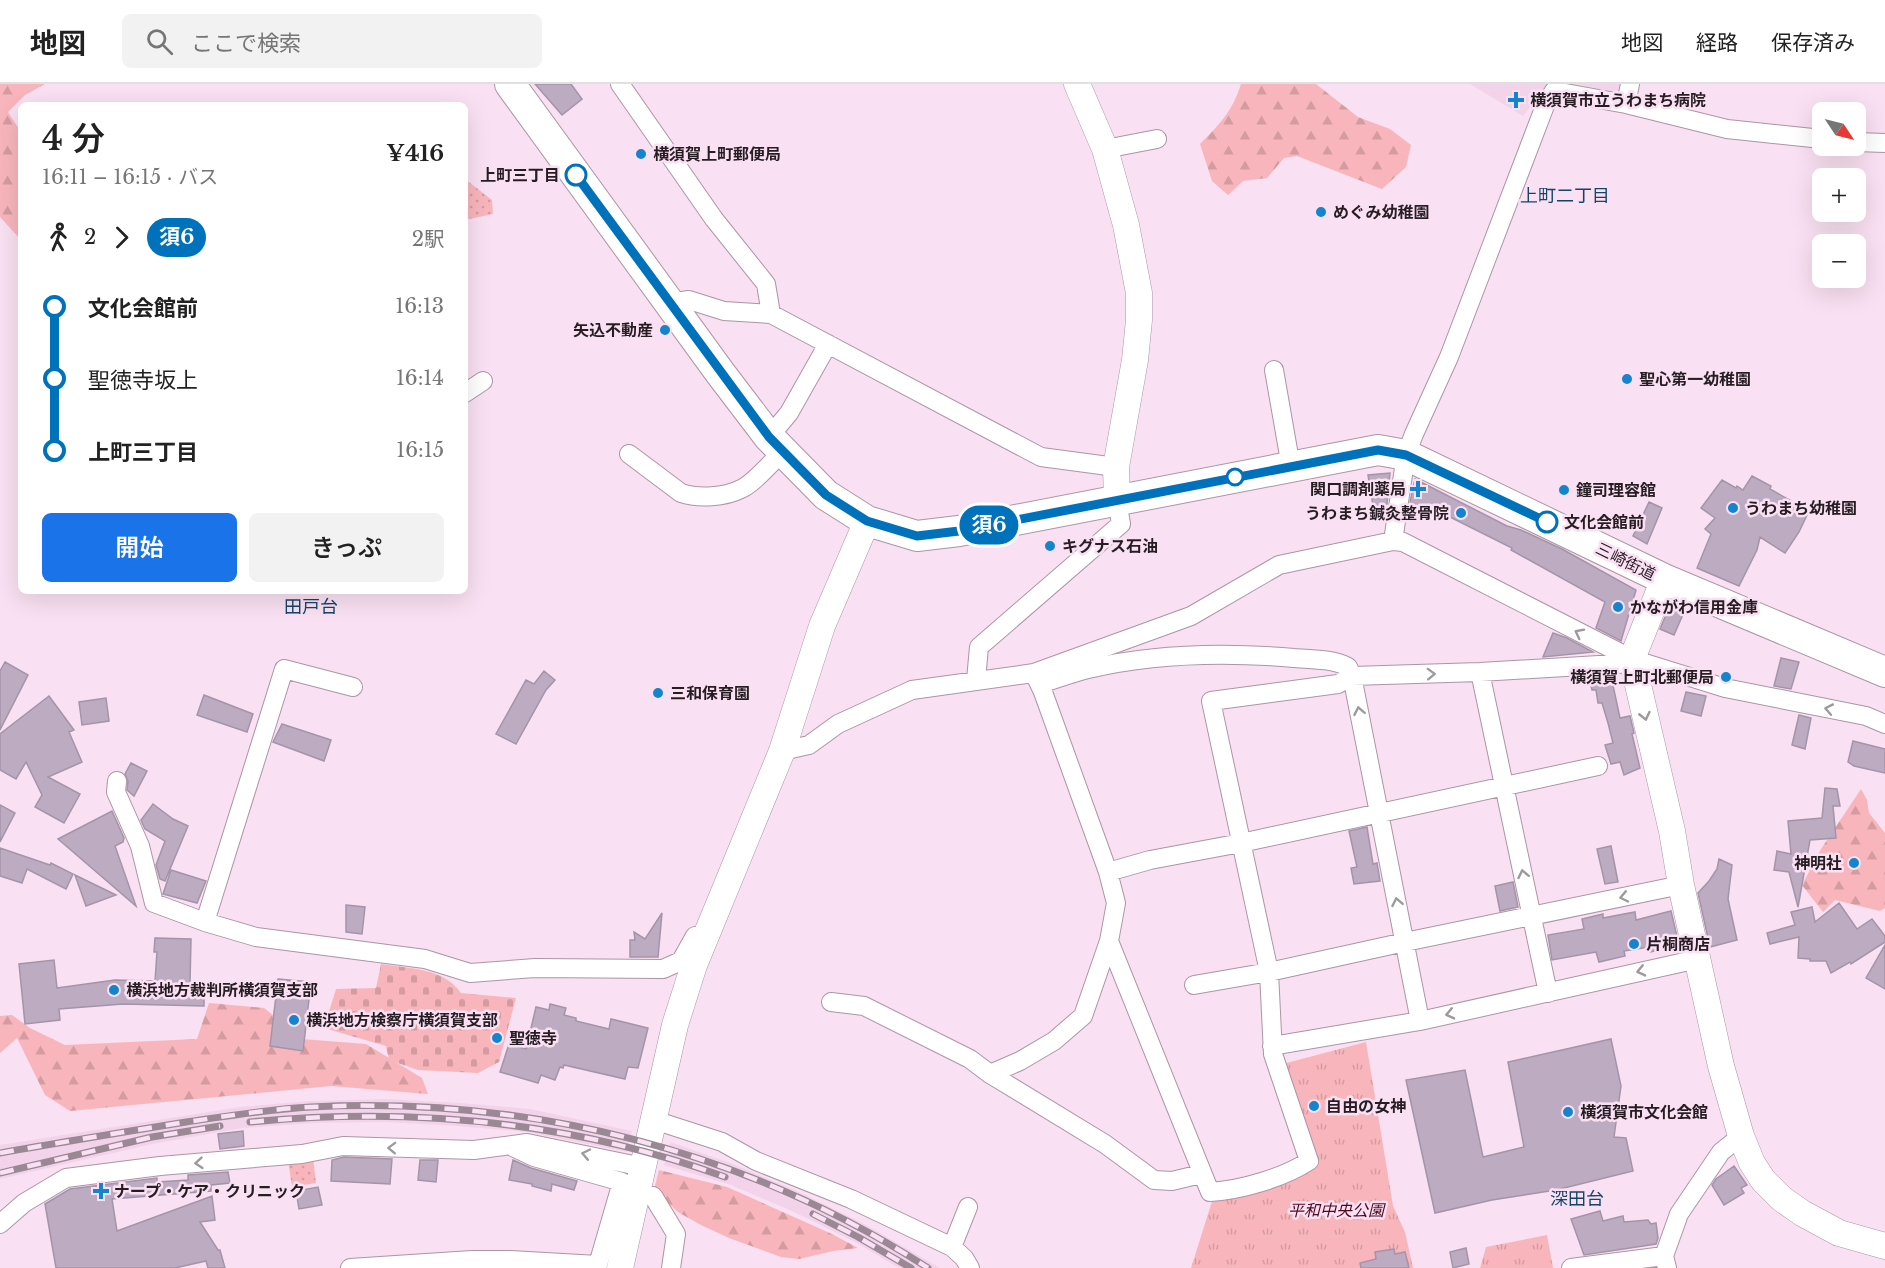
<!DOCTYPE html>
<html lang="ja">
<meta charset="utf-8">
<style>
:root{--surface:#fff;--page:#f2f2f2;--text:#222;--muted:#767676;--line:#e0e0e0;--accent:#1a73e8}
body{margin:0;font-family:"Libre Baskerville","Noto Sans JP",serif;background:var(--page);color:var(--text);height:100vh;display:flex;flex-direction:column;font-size:22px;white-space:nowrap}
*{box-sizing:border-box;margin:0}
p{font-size:20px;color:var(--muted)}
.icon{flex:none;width:33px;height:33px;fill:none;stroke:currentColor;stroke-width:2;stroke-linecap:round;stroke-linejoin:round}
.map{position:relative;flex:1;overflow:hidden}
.sheet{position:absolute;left:18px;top:18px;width:450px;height:492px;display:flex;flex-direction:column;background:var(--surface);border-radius:9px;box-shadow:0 6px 24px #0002}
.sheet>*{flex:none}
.badge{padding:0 12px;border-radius:20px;font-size:21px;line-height:39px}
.needle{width:39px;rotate:125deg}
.tools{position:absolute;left:1812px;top:18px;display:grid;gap:12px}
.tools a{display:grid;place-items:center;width:54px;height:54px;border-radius:9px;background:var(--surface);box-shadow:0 6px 24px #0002;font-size:30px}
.map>.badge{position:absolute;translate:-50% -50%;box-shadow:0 0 0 3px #fff}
.legs{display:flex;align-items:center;gap:9px;height:66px;padding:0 24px;font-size:20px}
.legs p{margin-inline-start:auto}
.head{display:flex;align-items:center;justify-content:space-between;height:102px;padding:0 24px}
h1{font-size:33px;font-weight:600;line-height:45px}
.primary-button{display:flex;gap:12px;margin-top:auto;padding:12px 24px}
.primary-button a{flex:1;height:69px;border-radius:9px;background:var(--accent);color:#fff;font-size:24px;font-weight:600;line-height:69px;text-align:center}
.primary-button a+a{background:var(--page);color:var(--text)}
ul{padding:0 24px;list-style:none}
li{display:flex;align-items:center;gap:21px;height:72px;font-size:22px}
li i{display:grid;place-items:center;width:9px;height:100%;margin:0 8px;background:currentColor}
li i::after{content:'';width:15px;height:15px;margin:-8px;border:4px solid;border-radius:50%;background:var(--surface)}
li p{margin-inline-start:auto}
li:first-child i{background:linear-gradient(#0000 50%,currentColor 0)}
li:last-child i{background:linear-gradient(currentColor 50%,#0000 0)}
header{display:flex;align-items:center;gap:36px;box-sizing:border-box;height:84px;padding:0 30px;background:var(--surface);border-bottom:2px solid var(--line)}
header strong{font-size:28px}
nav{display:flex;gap:33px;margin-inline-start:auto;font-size:21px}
.search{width:420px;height:54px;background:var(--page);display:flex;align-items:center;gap:15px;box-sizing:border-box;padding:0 21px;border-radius:9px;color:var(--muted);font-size:22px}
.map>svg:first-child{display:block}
</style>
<header>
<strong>地図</strong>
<div class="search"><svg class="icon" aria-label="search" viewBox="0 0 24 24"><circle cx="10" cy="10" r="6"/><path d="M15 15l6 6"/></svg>ここで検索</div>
<nav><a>地図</a><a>経路</a><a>保存済み</a></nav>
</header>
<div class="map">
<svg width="1885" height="1184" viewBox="0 0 1885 1184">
<defs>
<pattern id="grass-dots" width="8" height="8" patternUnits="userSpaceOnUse" patternTransform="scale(1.5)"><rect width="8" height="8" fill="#f8b6bc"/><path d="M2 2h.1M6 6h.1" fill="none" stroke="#d49ca1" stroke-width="1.8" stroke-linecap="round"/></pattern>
<pattern id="forest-firs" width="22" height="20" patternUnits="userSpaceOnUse" patternTransform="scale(1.5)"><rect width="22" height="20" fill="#f8b6bc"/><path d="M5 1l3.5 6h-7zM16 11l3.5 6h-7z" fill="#d49ca1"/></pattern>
<pattern id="cemetery-stones" width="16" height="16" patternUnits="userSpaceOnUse" patternTransform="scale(1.5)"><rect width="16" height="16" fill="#f8b6bc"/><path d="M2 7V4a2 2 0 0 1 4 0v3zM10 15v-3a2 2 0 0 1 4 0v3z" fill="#d49ca1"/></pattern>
<pattern id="park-tufts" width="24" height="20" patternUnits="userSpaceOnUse" patternTransform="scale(1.5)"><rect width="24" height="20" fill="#f8b6bc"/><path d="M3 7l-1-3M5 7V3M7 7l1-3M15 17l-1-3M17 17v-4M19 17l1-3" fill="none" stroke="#d49ca1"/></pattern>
</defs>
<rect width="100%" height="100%" fill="#f9e0f2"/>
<path fill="#f3d3ea" d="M1470,0H1549L1523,32Z
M1575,0H1621L1620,9Z
M385,1015L460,1019L530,1025L632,1047L627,1068L527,1048L457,1042L385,1038L312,1039L242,1044L152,1060L0,1095V1061L240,1023L310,1017Z
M671,1058L738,1082L801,1109L866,1141L940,1184H899L855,1158L792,1127L731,1101L664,1081Z"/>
<path fill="url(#grass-dots)" d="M465,95L492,116L493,130L469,135L465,133Z
M313,1074L316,1099L292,1103L288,1076Z"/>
<path fill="url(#forest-firs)" d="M0,0H45L25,11L8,28L21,48V156L0,133Z
M1241,0H1316L1358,33L1390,45L1411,61L1406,83L1382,105L1297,72L1284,74L1267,94L1243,97L1228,111L1212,97L1200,60C1220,40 1232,28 1241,0Z
M1861,705L1867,716L1869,729L1885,749V824L1880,827L1835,816L1823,828L1802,801L1821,765Z
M209,919L264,924L302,955L366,960L422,994L428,1010L331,1002L70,1027L45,1011L17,954L0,969V932L12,931L30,944L65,961L197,955Z
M659,1086L727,1103L832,1150L858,1164L833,1167L799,1175L781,1173L729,1154L699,1140L678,1128L654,1106Z"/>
<path fill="url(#cemetery-stones)" d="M381,880C409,885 443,883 461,909L516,914L499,978L478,989L418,986L389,976L386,962L324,944L336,905L376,904Z"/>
<path fill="url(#park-tufts)" d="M1366,958L1393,1122L1405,1148L1413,1184H1191L1215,1108L1308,1077L1275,982Z
M1547,1151L1553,1184H1480L1486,1163Z"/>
<path fill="#bcabc1" stroke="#a494a9" stroke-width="1.5" d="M535,0H571L582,15L562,31Z
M1390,389L1387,420L1373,422L1368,391Z
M1752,392L1771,402L1770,405L1809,427L1799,448L1785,469L1760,453L1757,466L1739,502L1697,484L1711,450L1705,445L1715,434L1701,424L1722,396L1736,404L1737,402L1743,406Z
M1415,395L1507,442L1521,446L1562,465L1636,506L1621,557L1596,544L1605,518L1511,466L1512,464L1442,429L1439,433L1410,418Z
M1649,418L1662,424L1647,460L1633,452Z
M1670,521L1684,528L1674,551L1660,545Z
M1553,549L1567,554L1593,568L1543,573Z
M1781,574L1799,578L1791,605L1774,602Z
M5,578L28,591L0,646V587Z
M544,587L555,596L546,606L516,660L496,650L526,596L534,600Z
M1605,592L1606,593L1611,592L1620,634L1630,632L1634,649L1632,650L1640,684L1624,691L1620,678L1611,680L1605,661L1613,659L1608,639L1602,619H1598L1596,606H1592L1589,593Z
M1686,608L1706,612L1701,632L1681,627Z
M204,611L253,630L247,648L197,631Z
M49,612L74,646L69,648L82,678L48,693L80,710L64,739L35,723L42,711L26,678L16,695L0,686V650Z
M106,614L109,637L82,641L79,618Z
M1799,631L1811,634L1805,665L1792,661Z
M282,640L331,656L324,677L273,658Z
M1853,657L1885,665V689L1854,682L1848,678Z
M131,679L147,687L134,712L127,706L128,697L125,690Z
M1825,704L1837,705L1840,722H1833L1836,754L1810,756L1798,823L1789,788L1774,786L1777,767L1791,770L1788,737L1822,734Z
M153,720L173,735L188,742L165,797L160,795L156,781L165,757L145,745L141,736Z
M0,721L15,729L0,758Z
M112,727L124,754L123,758L115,762L136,822L58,755Z
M1367,743L1373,780L1377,779L1380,797L1354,800L1351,784L1357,783L1349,747Z
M1611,762L1618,798L1605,800L1597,765Z
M0,764L50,781L51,779L73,790L66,805L27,785L22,799L0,792Z
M1719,775L1732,781L1728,815L1737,856L1710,863L1698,809L1709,797L1717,785Z
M171,786L206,797L197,819L163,810Z
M75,791L116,811L86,822Z
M1513,798L1518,823L1500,827L1495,802Z
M1839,819L1857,845L1872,835L1885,852V858L1851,880L1850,878L1831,889L1826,877H1810V875L1798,874L1799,853L1770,860L1767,849L1795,841L1791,828L1812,823L1815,838Z
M346,821L365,823L362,850L346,848Z
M1671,827L1679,861L1650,868L1649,863L1624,867L1625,872L1599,878L1596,868L1552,876L1548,851L1584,845L1582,835L1603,830V834L1635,828L1636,836Z
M662,829L658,873H630V856H635L634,848L645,855Z
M155,854L191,855L190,899L204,901V922L123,920L59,925L60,936L25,940L19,880L54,876L57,904L115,896L155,897L157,868H154Z
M1885,861V905L1866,894Z
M278,895L311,898L303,967L270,962Z
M550,920L566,924L564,931L576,934V937L609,945L611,935L648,944L638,984L628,983L625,995L564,981L563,984L560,983L555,996L541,991L538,999L500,988L509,960L526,965L536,923L549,926Z
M1611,955L1621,1002L1614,1053L1626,1054L1633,1087L1556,1106L1492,1116L1435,1129L1406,996L1465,986L1483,1073L1524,1063L1508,978Z
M243,1047L244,1062L220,1065L218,1050Z
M344,1073L392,1075L390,1100L331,1097L332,1076Z
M420,1076H438L436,1098L418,1096Z
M513,1076L531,1084L577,1097L574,1106L552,1100L551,1107L532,1102V1100L509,1096Z
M1734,1082L1747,1101L1741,1104L1744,1109L1724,1121L1712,1101L1716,1095Z
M228,1088L230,1099L211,1101V1107L112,1115L117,1147L212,1112L215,1136L200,1138L218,1166H220L225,1184H208L206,1177L175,1184H56L45,1120L70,1105L157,1094V1098L188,1096V1091Z
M318,1103L322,1121L299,1125L296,1107Z
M1600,1127L1603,1137L1623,1132L1624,1138L1648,1136L1651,1140L1656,1139L1658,1154L1656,1160L1584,1171L1571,1135Z
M1466,1164L1469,1180L1453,1184L1450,1168Z
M1394,1165L1395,1170L1405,1168L1409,1184H1361L1360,1179L1376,1175L1375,1168Z"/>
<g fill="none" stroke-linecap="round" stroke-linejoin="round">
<defs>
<path id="street" d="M620,0L714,135L766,200L771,230
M1626,20L1630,0
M1856,58L1885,59
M1105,65L1157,55
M669,219L689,216L724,227L771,230L1041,373L1116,383
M1274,286L1291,383
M465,309L483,297
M769,353L789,329L828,260
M629,370L681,409C699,415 725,413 741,405C753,400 773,377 783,367
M1393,457L1406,371L1414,350L1449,273L1546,19L1554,7L1626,20L1727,45L1822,55
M1480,588L1548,909
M976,596L979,563L1121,440L1117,416
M1040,600C1056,595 1072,589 1088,585C1156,569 1225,568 1294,574C1310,575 1334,575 1348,583L1352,592L1420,937
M782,667L809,661L838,640L912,606L1034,589L1191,532L1279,481L1393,457L1403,458L1632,575L1725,604L1866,632L1885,640
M117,697L116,708L140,762L154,819L205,838L256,853L425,875L470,889L535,884L663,885L681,877L695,852
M1108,788L1150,776L1241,759L1598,682
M205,838L284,585L353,603
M1109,857L1210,1108C1241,1106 1283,1094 1309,1077L1273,970L1269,888L1211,617L1338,600L1352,592L1480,588L1632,579
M1194,901L1269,888L1405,858L1681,801
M831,918L864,922L970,975L990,990L1105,1060L1154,1096L1172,1097L1201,1090
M1272,962L1420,937L1698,875
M990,990L1020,977L1054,957L1083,932L1109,857L1116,819L1108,788L1043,608L1034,589
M654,1036L722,1058L756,1077L851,1115L952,1163L964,1174L970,1184
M513,1063L534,1073L622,1098L597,1184
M653,1112L676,1150L671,1184
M0,1140L24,1119L66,1094L160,1082L302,1070L343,1062L474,1066L527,1059L643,1083
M952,1163L968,1123
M350,1184L472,1176H510L598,1181
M1571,1184L1664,1172
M1667,1184L1664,1172L1679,1130L1721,1068L1741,1052"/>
<path id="secondary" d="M1077,0L1105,65L1126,141L1139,209V236L1135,276L1116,383L1117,416
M1664,495L1632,575L1672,747L1681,801L1721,982L1741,1052L1752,1079L1763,1096L1782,1115L1802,1129L1839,1149L1885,1162
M620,1184L675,941L694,881L782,667L822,542L867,437"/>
<path id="primary" d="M510,0L721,290L769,353L826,411L867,437L917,452L959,447L1378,366L1406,371L1664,495L1885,588"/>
</defs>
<use href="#street" stroke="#ac95a5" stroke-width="20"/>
<use href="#secondary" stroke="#ac95a5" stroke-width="27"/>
<use href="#primary" stroke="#ac95a5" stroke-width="32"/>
<use href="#street" stroke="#fff" stroke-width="18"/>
<use href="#secondary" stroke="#fff" stroke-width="26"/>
<use href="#primary" stroke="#fff" stroke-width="30"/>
<defs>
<path id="rail" d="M250,1038C411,1023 572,1037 725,1093
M0,1069C62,1058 124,1048 186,1038C228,1032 269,1025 311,1023C529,1012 745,1066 928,1184
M0,1089L152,1053L220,1042
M813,1130L858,1153L911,1184"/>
</defs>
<use href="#rail" stroke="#9a8895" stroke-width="7"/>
<use href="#rail" stroke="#f9e0f2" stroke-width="4.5" stroke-dasharray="14" stroke-linecap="butt"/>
</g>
<defs><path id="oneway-chevron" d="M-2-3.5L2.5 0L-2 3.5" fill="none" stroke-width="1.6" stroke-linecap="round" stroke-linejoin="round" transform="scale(1.5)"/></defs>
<g stroke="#9d999c">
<use href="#oneway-chevron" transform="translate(1579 549) rotate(-153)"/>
<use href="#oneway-chevron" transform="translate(1431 590) rotate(-2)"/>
<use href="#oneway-chevron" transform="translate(1829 625) rotate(-169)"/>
<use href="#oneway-chevron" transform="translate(1359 627) rotate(-101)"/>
<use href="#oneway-chevron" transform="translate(1645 632) rotate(77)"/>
<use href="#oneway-chevron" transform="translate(1523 790) rotate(-102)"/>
<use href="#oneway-chevron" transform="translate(1624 813) rotate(168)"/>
<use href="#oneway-chevron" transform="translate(1397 818) rotate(-101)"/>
<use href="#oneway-chevron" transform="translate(1641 887) rotate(167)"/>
<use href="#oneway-chevron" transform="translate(1450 930) rotate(167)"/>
<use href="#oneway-chevron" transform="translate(392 1064) rotate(-178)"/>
<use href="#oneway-chevron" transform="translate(586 1070) rotate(-168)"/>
<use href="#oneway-chevron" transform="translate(199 1079) rotate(175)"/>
</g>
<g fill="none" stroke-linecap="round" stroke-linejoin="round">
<defs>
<path id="line-1" d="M576,91L769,353L826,411L867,437L917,452L959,447L1378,366L1406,371L1547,438"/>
</defs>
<use href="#line-1" stroke="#fff" stroke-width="14"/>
<use href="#line-1" stroke="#0072bc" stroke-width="9"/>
</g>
<g fill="#1484ce" stroke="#f9e0f2" stroke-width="2">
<path d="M1513 7h6v6h6v6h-6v6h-6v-6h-6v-6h6z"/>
<circle cx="641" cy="70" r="6"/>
<circle cx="1321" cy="128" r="6"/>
<circle cx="665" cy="246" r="6"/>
<circle cx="1627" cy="295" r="6"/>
<path d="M1415 396h6v6h6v6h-6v6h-6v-6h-6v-6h6z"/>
<circle cx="1564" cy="406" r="6"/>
<circle cx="1733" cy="424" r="6"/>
<circle cx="1461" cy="429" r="6"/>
<circle cx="1050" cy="462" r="6"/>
<circle cx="1618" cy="523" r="6"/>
<circle cx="1726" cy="593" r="6"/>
<circle cx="658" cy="609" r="6"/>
<circle cx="1854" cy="779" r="6"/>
<circle cx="1634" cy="860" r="6"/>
<circle cx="114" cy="906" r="6"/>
<circle cx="294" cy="936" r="6"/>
<circle cx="497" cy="954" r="6"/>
<circle cx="1314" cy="1022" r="6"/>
<circle cx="1568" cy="1028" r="6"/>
<path d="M98 1098h6v6h6v6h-6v6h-6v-6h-6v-6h6z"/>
</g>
<g fill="#fff" stroke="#0072bc" stroke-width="3">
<circle cx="576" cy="91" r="10"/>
<circle cx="1235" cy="393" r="8"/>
<circle cx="1547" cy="438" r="10"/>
</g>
<g text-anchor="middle" stroke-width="5" stroke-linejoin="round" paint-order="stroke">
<g font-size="16" font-weight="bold" fill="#261d23" stroke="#f9e0f2" text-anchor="start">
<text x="1530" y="22">横須賀市立うわまち病院</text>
<text x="653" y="76">横須賀上町郵便局</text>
<text x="1333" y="134">めぐみ幼稚園</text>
<text x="653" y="252" text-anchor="end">矢込不動産</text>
<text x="1639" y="301">聖心第一幼稚園</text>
<text x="1406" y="411" text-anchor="end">関口調剤薬局</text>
<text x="1576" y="412">鐘司理容館</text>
<text x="1745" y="430">うわまち幼稚園</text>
<text x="1449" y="435" text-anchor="end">うわまち鍼灸整骨院</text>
<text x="1062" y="468">キグナス石油</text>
<text x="1630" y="529">かながわ信用金庫</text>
<text x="1714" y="599" text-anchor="end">横須賀上町北郵便局</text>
<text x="670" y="615">三和保育園</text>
<text x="1842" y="785" text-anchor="end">神明社</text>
<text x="1646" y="866">片桐商店</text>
<text x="126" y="912">横浜地方裁判所横須賀支部</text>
<text x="306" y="942">横浜地方検察庁横須賀支部</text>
<text x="509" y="960">聖徳寺</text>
<text x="1326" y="1028">自由の女神</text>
<text x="1580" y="1034">横須賀市文化会館</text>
<text x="114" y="1113">ナープ・ケア・クリニック</text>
</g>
<g font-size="16" font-weight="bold" fill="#261d23" stroke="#f9e0f2" text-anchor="end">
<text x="560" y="97">上町三丁目</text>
<text x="1564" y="444" text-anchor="start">文化会館前</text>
</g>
<g font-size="16" fill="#261d23" stroke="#f9e0f2">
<text transform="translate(1626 477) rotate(26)" y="6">三崎街道</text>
</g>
<g font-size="16" font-style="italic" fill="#51071a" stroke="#f9e0f2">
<text x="1336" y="1132">平和中央公園</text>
</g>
<g font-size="18" fill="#144468" stroke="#f9e0f2">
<text x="1565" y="118">上町二丁目</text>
<text x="311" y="529">田戸台</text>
<text x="1577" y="1121">深田台</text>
</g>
</g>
</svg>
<div class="tools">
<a><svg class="needle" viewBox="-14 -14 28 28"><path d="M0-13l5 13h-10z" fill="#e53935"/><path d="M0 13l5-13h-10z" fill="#767676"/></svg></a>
<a>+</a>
<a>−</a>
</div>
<b class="badge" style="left:989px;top:441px;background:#0072bc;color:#fff">須6</b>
<section class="sheet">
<div class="head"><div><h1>4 分</h1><p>16:11 – 16:15 · バス</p></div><b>¥416</b></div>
<div class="legs"><svg class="icon" aria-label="walk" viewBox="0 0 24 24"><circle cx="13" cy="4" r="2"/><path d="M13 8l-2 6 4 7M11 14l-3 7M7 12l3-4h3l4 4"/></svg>2<svg class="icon" aria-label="forward" viewBox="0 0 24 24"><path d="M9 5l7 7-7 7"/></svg><b class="badge" style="background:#0072bc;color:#fff">須6</b><p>2駅</p></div>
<ul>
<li><i style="color:#0072bc"></i><b>文化会館前</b><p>16:13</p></li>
<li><i style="color:#0072bc"></i><span>聖徳寺坂上</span><p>16:14</p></li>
<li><i style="color:#0072bc"></i><b>上町三丁目</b><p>16:15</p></li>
</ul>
<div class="primary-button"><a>開始</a><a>きっぷ</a></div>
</section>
</div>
